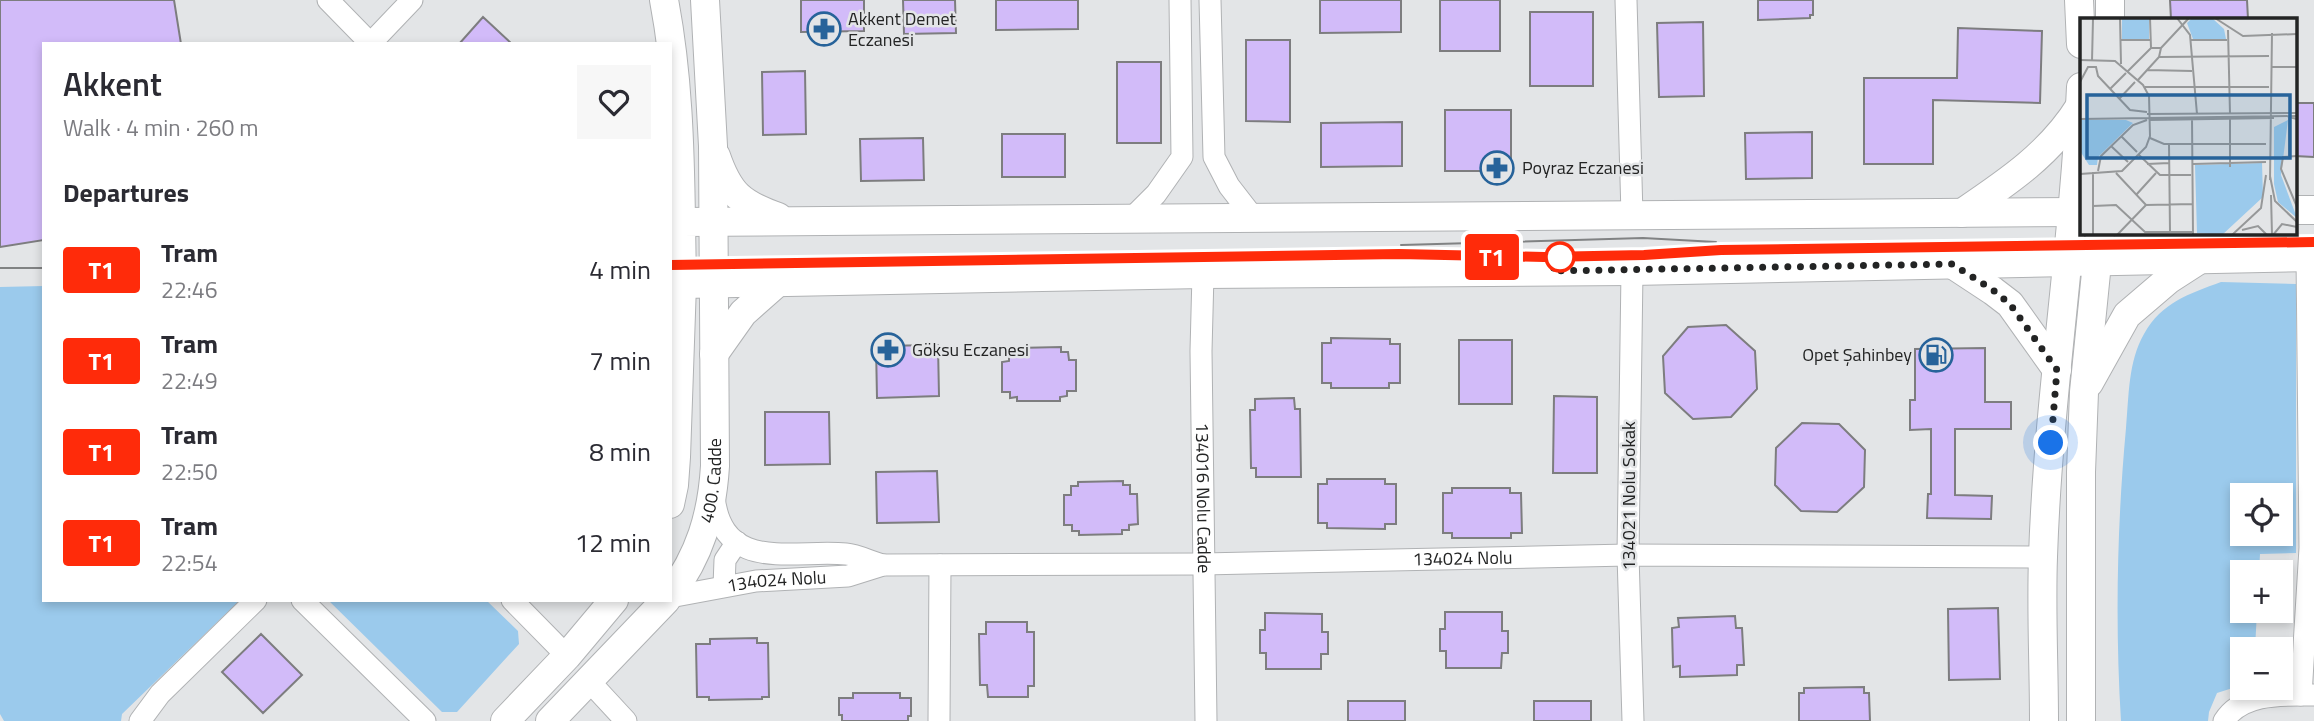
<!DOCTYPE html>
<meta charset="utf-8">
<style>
:root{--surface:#fff;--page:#f7f7f7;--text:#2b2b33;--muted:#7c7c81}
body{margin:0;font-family:"Titillium Web",sans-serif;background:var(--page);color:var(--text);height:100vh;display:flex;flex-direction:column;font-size:26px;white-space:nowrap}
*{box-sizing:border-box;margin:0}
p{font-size:23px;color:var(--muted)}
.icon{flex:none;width:38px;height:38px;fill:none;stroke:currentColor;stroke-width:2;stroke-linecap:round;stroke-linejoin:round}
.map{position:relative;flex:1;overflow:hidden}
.drawer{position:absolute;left:42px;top:42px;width:630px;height:560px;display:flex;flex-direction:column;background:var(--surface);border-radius:0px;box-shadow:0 4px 10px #0003}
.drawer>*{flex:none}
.badge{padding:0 14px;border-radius:5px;font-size:24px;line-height:46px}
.controls{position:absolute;left:2230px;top:483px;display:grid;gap:14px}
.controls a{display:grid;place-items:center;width:63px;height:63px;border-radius:0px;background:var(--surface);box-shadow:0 4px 10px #0003;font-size:35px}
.you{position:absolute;width:35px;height:35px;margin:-18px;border:5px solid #fff;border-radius:50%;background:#1a73e8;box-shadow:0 0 0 10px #1a73e833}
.map>.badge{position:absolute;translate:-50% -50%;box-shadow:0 0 0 4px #fff}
h2{padding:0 21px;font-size:26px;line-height:63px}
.round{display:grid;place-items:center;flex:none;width:74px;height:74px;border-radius:0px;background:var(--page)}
.summary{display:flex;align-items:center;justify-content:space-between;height:119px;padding:0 21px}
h1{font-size:33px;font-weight:600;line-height:52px}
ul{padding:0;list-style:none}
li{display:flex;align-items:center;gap:21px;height:91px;padding:0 21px}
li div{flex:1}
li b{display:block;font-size:26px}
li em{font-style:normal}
li .badge{min-width:77px;font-weight:700;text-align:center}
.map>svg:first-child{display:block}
</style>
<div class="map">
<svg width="2314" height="721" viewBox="0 0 2314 721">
<rect width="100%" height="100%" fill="#e3e5e7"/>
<path fill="#9bcaec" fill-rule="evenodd" d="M2221,282L2296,284V553L2260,554L2259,572H2242V611H2257L2255,649H2242V685L2217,693L2209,712L2208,721H2121C2115,624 2117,525 2126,428C2129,396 2128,362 2144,334C2162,302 2189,294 2221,282ZM2280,495V534H2242V495Z
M44,286V600H240L122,714L121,721H4L0,714V287Z
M328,600H486L518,631L519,644L457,712H442Z"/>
<path fill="#d2bbf9" stroke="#7d7d7f" stroke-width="2" d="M0,0H174L181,44H44V240L0,247Z
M801,0H864V31L801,32Z
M903,0H955L956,33L904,34Z
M996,0H1078V29L996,30Z
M1320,0H1401V32L1320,33Z
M1440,0H1500V51H1440Z
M1758,0H1813V15H1810V18L1758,20Z
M2170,0H2247L2248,19H2171Z
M1530,12H1593V86H1530Z
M483,17L512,44H459Z
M1703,22L1704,96L1659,97L1657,23Z
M1958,28L2042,31L2040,103L1933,100V164H1864V78H1957Z
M1246,40H1290V122L1246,121Z
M1117,62H1161V143H1117Z
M805,71L806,134L763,135L762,72Z
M2295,103H2314V157L2295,156Z
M1445,110H1511V171H1445Z
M1402,122V166L1321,167V123Z
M1812,132V178L1746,179L1745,133Z
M1002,134H1065V177H1002Z
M923,138L924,180L861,181L860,139Z
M1726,325L1755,351L1757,389L1731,417L1693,419L1665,393L1663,356L1688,327Z
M1331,338L1390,339V344H1400V383H1389V388H1331V383H1322V343H1331Z
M1459,340H1512V404H1459Z
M938,345L939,396L877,398L876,346Z
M1061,347V352H1068L1069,360H1076V391H1067V396L1060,397V401H1017V397L1010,398V392H1002V362L1009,361V353H1016V348Z
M1985,348V402H2011V429H1955V495L1992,496L1991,519L1927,518L1928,494H1931V429L1910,430V400H1915V349Z
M1554,396L1597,397V473H1553Z
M1294,398L1295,409H1300L1301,477H1256V468H1251L1250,410H1255V399Z
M765,412H829L830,464L765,465Z
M1802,423L1839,424L1865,450L1864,487L1837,512L1801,511L1775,485L1776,448Z
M937,471L939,522L877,523L876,472Z
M1327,479H1385V484H1396V524H1385V529L1327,528V523H1318V484H1327Z
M1123,481V485H1130V494H1137L1138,524L1129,525V530H1122V534L1079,535V531H1072V525H1064V495H1071V486H1078V482Z
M1452,488H1510V493H1521L1522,533H1511V538H1452V533H1443V493H1452Z
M1998,608L2000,679L1949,680L1948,609Z
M1445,612H1502V631H1508V653H1502L1501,668H1446V651H1440V629H1445Z
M1265,613L1322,614V632H1328V654H1321V669H1266V653H1260V630H1265Z
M1735,616L1736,628H1742L1744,665H1737V675L1680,677V666L1673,667L1672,628L1679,627L1678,618Z
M986,622H1027V632H1034V686H1028V697H988L987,685H980L979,634H986Z
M261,634L302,675L263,713L222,672Z
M757,638V643H768L769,697H762V699L709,700V697H697L696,644H710V639Z
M1864,687V693H1869L1870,721H1799V693H1804V688Z
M853,693H900V698H911V716H908V721H842V715H839V698H853Z
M1348,701H1405V721H1348Z
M1534,701H1591V721H1534Z"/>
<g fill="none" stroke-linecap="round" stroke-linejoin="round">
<defs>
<g id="minor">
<path d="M328,0L371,44"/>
<path d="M1210,0L1214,157L1229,186L1253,217"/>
<path d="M1626,0L1632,215"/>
<path d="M371,43L412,0"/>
<path d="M1131,219L1156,194L1182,157L1180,0"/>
<path d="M1632,271L1628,555L1633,721"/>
<path id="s1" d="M1203,274L1201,351L1206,721"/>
<path d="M714,497C723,574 793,549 846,554C858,555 871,562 883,565"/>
<path d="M724,586L725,560L737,542"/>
<path id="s2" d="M670,597L756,581L848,576L883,565L1203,564L1628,555L2043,557"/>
<path d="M302,600L425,721"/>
<path d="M512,600L567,656"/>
<path d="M589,681L626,721"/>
<path d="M2301,695L2310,548L2307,257L2314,259"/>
<path d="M140,721L160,694L256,600"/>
<path d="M939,721L940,565"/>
<path d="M2224,721C2242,692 2284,695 2314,695"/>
</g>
<g id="major">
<path d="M664,0C678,74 680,147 681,222"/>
<path d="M2079,0L2081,44"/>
<path d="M2110,19V0"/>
<path d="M716,156C729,194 741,204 778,217"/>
<path d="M2295,210H2314"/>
<path d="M1962,213C2008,182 2051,153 2080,106"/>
<path d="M1952,264L1993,291L2010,304L2057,370"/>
<path d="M682,284L1203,274L1632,271L2314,257"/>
<path d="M714,354L743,313L778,282"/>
<path d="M2089,383L2127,315L2168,280L2199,260"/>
<path d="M670,504L674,485L676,457L682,284L681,222L2081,212"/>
<path id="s3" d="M670,595C700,555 712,515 715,466L713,146L705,0"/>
<path d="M505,721L567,656L614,600"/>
<path d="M550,721L666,600"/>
<path d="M2044,721C2044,666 2041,611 2043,557C2048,400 2074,244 2081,87"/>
<path d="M2081,721V472L2084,392L2100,233"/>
</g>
</defs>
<use href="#minor" stroke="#b0b2b4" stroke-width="23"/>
<use href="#major" stroke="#b0b2b4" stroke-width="30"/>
<use href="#minor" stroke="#fff" stroke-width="21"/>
<use href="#major" stroke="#fff" stroke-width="28"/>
<path stroke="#808283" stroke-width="2" d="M1401,245L1643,238L1716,242
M670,265L1399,254L1544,257L1644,255L1721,250L2314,242
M0,268H44"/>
</g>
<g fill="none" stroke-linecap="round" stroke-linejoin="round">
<defs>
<path id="line" d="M670,265L1399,254L1544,257L1644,255L1721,250L2314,242"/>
</defs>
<use href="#line" stroke="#fff" stroke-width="16"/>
<use href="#line" stroke="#ff2b0a" stroke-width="10"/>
<path stroke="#232424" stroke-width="7" stroke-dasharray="0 12.6" d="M1560,257L1552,271L1952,264L1993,290L2010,304L2057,370L2051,443"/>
</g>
<defs>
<symbol id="pharmacy-ring" viewBox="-11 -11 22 22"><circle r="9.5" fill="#e3e5e7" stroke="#27639a" stroke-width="1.5"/><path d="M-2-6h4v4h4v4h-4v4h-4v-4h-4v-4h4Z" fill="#27639a"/></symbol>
<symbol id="fuel-ring" viewBox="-11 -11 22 22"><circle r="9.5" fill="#e3e5e7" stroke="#27639a" stroke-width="1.5"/><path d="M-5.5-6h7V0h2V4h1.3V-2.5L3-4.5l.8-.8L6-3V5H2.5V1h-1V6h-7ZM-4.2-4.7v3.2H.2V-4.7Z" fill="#27639a"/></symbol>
</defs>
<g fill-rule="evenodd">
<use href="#pharmacy-ring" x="805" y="10" width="38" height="38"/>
<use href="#pharmacy-ring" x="1478" y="149" width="38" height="38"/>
<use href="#pharmacy-ring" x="869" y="331" width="38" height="38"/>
<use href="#fuel-ring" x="1917" y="336" width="38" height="38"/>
</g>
<circle fill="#fff" stroke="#ff2b0a" stroke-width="3.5" cx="1560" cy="257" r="14"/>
<g text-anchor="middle" stroke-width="5" stroke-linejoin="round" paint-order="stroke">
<g font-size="18" fill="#232424" stroke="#e3e5e7" text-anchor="start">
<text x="848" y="25">Akkent Demet<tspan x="848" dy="21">Eczanesi</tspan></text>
<text x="1522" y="174">Poyraz Eczanesi</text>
<text x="912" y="356">Göksu Eczanesi</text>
<text x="1912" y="361" text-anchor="end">Opet Şahinbey</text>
</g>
<g font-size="18" fill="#232424" stroke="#e3e5e7">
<text dy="6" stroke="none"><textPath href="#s3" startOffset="124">400. Cadde</textPath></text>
<text transform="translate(1629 496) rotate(-90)" y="6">134021 Nolu Sokak</text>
<text dy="6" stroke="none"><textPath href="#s1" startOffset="224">134016 Nolu Cadde</textPath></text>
<text dy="6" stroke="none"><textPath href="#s2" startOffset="796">134024 Nolu</textPath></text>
<text dy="6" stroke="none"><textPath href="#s2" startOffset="108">134024 Nolu</textPath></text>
</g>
</g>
<g transform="translate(2080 18)">
<rect width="217" height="217" fill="#e3e5e7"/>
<path d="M69,0V21H42V1ZM112,0H132L144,11L146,21H113L107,5ZM0,102H46L53,105L18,139L17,147H9L0,133ZM208,102L201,157L217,200L198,184L194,166V109ZM182,145L183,179L142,217L117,215L115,147Z" fill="#9bcaec"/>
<path fill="none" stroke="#969899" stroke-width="2" d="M40,0L41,46M70,0L71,30M97,0L110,17L117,96M135,0L163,18L217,16M148,12L150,96M41,22H70M110,22H147M79,39L189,38M0,42L35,43L63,67L69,78L70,118L66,129L42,153L0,156M12,43L13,1M192,49H217M67,52L112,53M48,53L71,30H81L109,0M58,62L79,39L81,30M0,64L8,49H16L18,58L50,92L67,94M65,69H189M30,71L46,55M39,81L55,64M67,96L217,95M0,101L217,98M112,101L113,217M150,101V149M69,102L194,100M41,118L57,134M70,120L84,126H186M89,126L90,214M31,128L48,144M59,137L80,157H111M209,138V99L217,101M217,138L203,139L201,151L217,189M67,146L89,145M113,146L186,144M18,153L21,138L53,107L67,102M13,154V217M36,155L66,187L113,186M190,158L195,183L217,204M190,162L192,15M56,177L76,155M191,177L192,217M13,188L36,187L65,214H113M162,212L178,208L187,217M37,217L66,187M152,217L181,190L186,157M193,217L202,206L217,209"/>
<path fill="#27639a" fill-opacity="0.15" stroke="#27639a" stroke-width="3.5" d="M7,77H210V140H7Z"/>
<rect width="217" height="217" fill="none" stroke="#232424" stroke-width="3.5"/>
</g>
</svg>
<div class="controls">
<a><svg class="icon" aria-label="locate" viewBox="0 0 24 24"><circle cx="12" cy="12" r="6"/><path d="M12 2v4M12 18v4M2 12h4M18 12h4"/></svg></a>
<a>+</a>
<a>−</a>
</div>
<div class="you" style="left:2051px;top:443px"></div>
<b class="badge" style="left:1492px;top:257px;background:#ff2b0a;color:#fff">T1</b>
<section class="drawer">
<div class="summary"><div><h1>Akkent</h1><p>Walk · 4 min · 260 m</p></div><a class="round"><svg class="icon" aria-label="heart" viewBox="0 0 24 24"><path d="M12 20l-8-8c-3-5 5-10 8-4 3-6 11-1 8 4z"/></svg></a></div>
<h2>Departures</h2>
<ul>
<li><span class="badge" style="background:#ff2b0a;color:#fff">T1</span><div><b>Tram</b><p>22:46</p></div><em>4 min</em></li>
<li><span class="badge" style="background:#ff2b0a;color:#fff">T1</span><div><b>Tram</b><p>22:49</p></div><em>7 min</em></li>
<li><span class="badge" style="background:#ff2b0a;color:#fff">T1</span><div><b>Tram</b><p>22:50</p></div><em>8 min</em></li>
<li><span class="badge" style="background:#ff2b0a;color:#fff">T1</span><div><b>Tram</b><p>22:54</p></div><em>12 min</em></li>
</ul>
</section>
</div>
